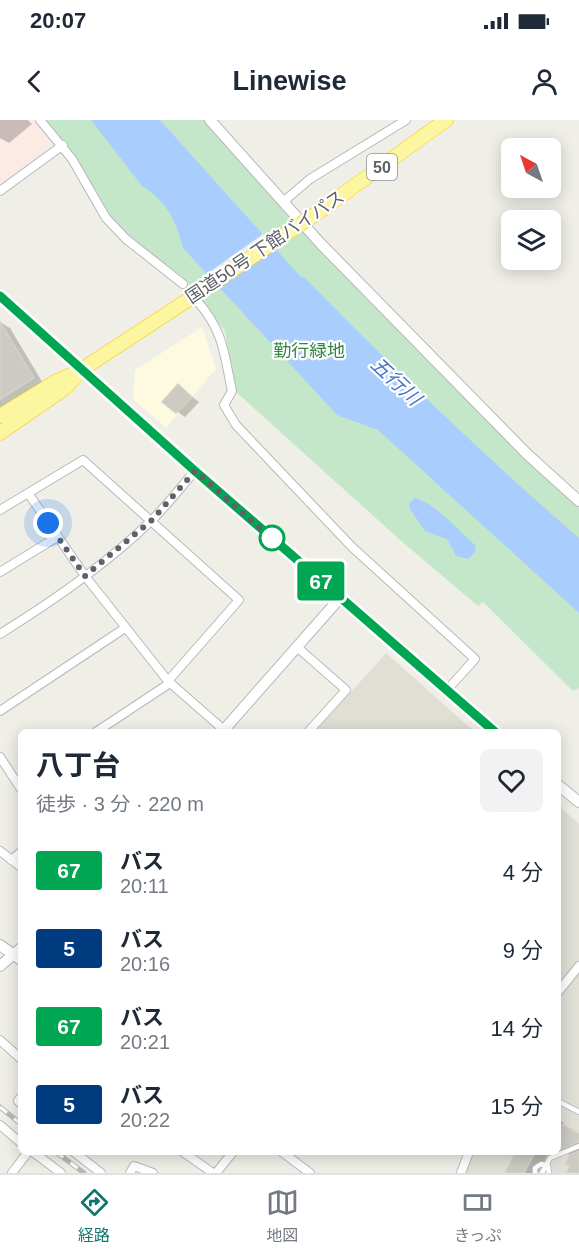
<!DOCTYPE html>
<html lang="ja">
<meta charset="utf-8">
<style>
:root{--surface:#fff;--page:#f2f2f3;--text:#1f2937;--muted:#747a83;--line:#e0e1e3;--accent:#0f766e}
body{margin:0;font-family:Arial,"Noto Sans JP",sans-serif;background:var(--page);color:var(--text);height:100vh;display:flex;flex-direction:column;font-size:22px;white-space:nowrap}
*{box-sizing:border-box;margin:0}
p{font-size:20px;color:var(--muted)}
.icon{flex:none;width:33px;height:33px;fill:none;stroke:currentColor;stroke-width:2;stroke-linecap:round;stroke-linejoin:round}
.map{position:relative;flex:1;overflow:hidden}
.details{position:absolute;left:18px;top:609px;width:543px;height:426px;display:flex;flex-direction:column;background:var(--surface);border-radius:9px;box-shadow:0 3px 15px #0003}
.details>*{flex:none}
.badge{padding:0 12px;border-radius:4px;font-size:21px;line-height:39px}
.needle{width:39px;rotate:320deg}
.fabs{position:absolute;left:501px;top:18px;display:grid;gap:12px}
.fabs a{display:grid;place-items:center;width:60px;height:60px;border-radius:9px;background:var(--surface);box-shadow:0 3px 15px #0003;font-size:30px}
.you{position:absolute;width:30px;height:30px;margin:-15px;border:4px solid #fff;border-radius:50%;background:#1a73e8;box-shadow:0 0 0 9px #1a73e833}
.map>.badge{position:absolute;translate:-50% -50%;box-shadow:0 0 0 3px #fff}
.round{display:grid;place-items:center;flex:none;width:63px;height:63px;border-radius:9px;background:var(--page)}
.summary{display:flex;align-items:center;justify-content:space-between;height:102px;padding:0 18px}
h1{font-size:28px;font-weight:700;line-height:45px}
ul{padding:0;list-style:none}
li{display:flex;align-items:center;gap:18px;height:78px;padding:0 18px}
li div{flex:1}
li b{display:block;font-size:22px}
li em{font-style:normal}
li .badge{min-width:66px;font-weight:700;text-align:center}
.status{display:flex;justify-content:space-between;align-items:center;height:42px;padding:0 30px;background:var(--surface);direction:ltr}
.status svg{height:16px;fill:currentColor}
header{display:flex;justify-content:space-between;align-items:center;height:78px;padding:0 18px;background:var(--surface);font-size:27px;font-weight:700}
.tabs{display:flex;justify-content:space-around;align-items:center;height:84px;border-top:2px solid var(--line);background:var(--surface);font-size:16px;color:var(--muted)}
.tabs a{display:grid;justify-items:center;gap:3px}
.tabs .active{color:var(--accent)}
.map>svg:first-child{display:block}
</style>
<div class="status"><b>20:07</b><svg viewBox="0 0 49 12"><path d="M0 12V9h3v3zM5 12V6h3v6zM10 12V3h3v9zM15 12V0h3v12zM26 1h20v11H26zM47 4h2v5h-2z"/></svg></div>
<header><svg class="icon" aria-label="back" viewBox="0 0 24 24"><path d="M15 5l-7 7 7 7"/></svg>Linewise<svg class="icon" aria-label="person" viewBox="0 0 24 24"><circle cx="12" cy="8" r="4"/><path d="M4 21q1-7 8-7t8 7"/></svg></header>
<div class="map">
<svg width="579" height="1053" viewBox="0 0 579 1053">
<rect width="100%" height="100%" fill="#f0efe7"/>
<path fill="#fefadf" d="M202,207L216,249L166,308L133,279L135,250Z"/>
<path fill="#e0dfd5" d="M386,533L475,612H315Z
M558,685L579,704V841L558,867Z
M579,853V1053H465L473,1032H558V878Z"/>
<path fill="#fceae5" d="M0,0H36L53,19V24L0,63Z"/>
<path fill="#c4e7c9" d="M45,0H204L317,127L524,339L579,388V568L573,571L483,482L478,486L400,420L235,271L225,211L184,158L127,116L111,98L71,31Z"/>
<path fill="#a9cefe" d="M91,0H160L302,158L304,157C393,248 483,335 579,418V493L378,310L337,295L183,128C176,101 167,81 142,66Z
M414,378C430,379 463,414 476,426L475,432L468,439L456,436L447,419L425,411L410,389L409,384Z"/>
<path fill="#f0efe7" d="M263,114L276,128L216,168L204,156Z"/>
<path fill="#0003" d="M0,0H28L32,4L9,23L0,18Z
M0,202L10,208L44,265L0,291Z
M178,266L199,282L185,297L164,282Z
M558,999L564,1003L562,1006L579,1015V1053H567L572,1045L571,1035L558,1028Z
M518,1032H549L538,1053H507Z"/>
<path fill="#cbcac3" stroke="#d5d2c5" stroke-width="1.5" d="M0,202L34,258L0,279Z
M178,264L192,277L176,293L162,282Z
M562,1004L579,1014V1022L559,1030L558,1011Z
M579,1031V1053H566L570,1046L566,1044L569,1035Z
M516,1032H535L524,1053H505Z"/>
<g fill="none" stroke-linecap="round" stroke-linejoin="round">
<defs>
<path id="service" d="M558,981L579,992
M535,1053V1048L541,1044L548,1046L549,1053
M542,1053L550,1038L579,1026"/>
<path id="minor" d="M40,0L72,39L106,98L126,119L183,164
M0,71L63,25
M283,82L310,59L406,0
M198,182C224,212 224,234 232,271L224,285L236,305L352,427L475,539L446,571
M28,373L85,456L168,561L224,610
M0,390L83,340L239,480L168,561
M0,452L57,417
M0,514C53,481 107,444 152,400C167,385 181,367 195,351
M297,527L346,570L308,612
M0,591L125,508
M96,612L170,563
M0,637L21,669
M0,731L21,747
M11,740L21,732
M558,872L579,846
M0,920L21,939
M21,977L18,981L21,984
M0,1005L21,1023
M33,1032L61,1053
M74,1032L101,1053
M183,1032L213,1053
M282,1032L310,1053
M12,1053L28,1032
M130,1053L134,1046L153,1053
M216,1053L233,1032
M461,1053L469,1032"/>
<path id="tertiary" d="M210,0L321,124L527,334L579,381
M0,176L195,351L495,612
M222,612L340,478
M558,665L579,682
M0,825L21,840
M0,846L21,828"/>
<path id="trunk" d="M317,93L446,0
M0,296L57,261L81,250L197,174
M0,313L65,268L78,254"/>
</defs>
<use href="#service" stroke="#b7b8bd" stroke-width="6"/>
<use href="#minor" stroke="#b7b8bd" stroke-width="10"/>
<use href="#tertiary" stroke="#b7b8bd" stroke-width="12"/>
<use href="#trunk" stroke="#f4c903" stroke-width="15"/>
<use href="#service" stroke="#fff" stroke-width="4.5"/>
<use href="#minor" stroke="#fff" stroke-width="8"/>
<use href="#tertiary" stroke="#fff" stroke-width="10"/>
<use href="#trunk" stroke="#fdf6a0" stroke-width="14"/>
<defs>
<path id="rail" d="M0,987L21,1004
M56,1032L84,1053"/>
</defs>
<use href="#rail" stroke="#b7b8b8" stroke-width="5"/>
<use href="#rail" stroke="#fff" stroke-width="3" stroke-dasharray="9" stroke-linecap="butt"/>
<defs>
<path id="trunk-bridge" d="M197,174L317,93"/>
</defs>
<use href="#trunk-bridge" stroke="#f4c903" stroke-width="15" stroke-linecap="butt"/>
<use href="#trunk-bridge" stroke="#fdf6a0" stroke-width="14"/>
</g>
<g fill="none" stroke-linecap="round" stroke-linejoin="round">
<defs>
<path id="line" d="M0,176L195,351L495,612"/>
</defs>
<use href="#line" stroke="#fff" stroke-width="14"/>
<use href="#line" stroke="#00a651" stroke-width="9"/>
<path stroke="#5e6167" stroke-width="6" stroke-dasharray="0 10.8" d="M48,403L85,456L152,400L195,351L276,422L272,418"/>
</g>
<circle fill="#fff" stroke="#00a651" stroke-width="3" cx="272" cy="418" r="12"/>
<g text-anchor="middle" stroke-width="4.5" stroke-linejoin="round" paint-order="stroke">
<rect fill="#fff" stroke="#8e9095" stroke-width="1.5" x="367" y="34" width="30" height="26" rx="4.5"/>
<g font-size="16" font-weight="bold" fill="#5e6167">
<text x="382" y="53">50</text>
</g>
<g font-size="18" fill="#5e6167" stroke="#fff">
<text transform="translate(265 127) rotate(-34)" y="6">国道50号 下館バイパス</text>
</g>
<g font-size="18" fill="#368644" stroke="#fff">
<text x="309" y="237">勤行緑地</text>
</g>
<g font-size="20" font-style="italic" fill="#4a75c3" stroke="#fff">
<text transform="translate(396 261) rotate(43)" y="7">五行川</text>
</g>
</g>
</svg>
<div class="fabs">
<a><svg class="needle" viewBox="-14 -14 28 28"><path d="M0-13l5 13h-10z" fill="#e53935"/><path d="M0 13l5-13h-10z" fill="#747a83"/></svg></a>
<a><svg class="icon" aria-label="layers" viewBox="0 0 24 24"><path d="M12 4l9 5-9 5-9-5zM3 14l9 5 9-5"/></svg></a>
</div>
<div class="you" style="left:48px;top:403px"></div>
<b class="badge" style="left:321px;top:461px;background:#00a651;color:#fff">67</b>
<section class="details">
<div class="summary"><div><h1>八丁台</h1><p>徒歩 · 3 分 · 220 m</p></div><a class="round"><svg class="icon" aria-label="heart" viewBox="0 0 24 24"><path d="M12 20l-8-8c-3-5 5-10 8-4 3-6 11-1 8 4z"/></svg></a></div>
<ul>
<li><span class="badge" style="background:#00a651;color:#fff">67</span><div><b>バス</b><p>20:11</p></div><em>4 分</em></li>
<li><span class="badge" style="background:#003b80;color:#fff">5</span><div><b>バス</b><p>20:16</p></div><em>9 分</em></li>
<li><span class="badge" style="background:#00a651;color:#fff">67</span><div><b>バス</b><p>20:21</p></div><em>14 分</em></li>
<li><span class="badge" style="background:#003b80;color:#fff">5</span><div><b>バス</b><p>20:22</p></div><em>15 分</em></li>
</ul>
</section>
</div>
<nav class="tabs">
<a class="active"><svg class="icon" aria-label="directions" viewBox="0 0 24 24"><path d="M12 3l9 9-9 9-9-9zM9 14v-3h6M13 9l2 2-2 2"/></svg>経路</a>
<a><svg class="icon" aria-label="map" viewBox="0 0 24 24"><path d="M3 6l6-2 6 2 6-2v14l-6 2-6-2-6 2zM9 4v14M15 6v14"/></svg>地図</a>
<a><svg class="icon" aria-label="tickets" viewBox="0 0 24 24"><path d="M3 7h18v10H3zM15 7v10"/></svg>きっぷ</a>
</nav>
